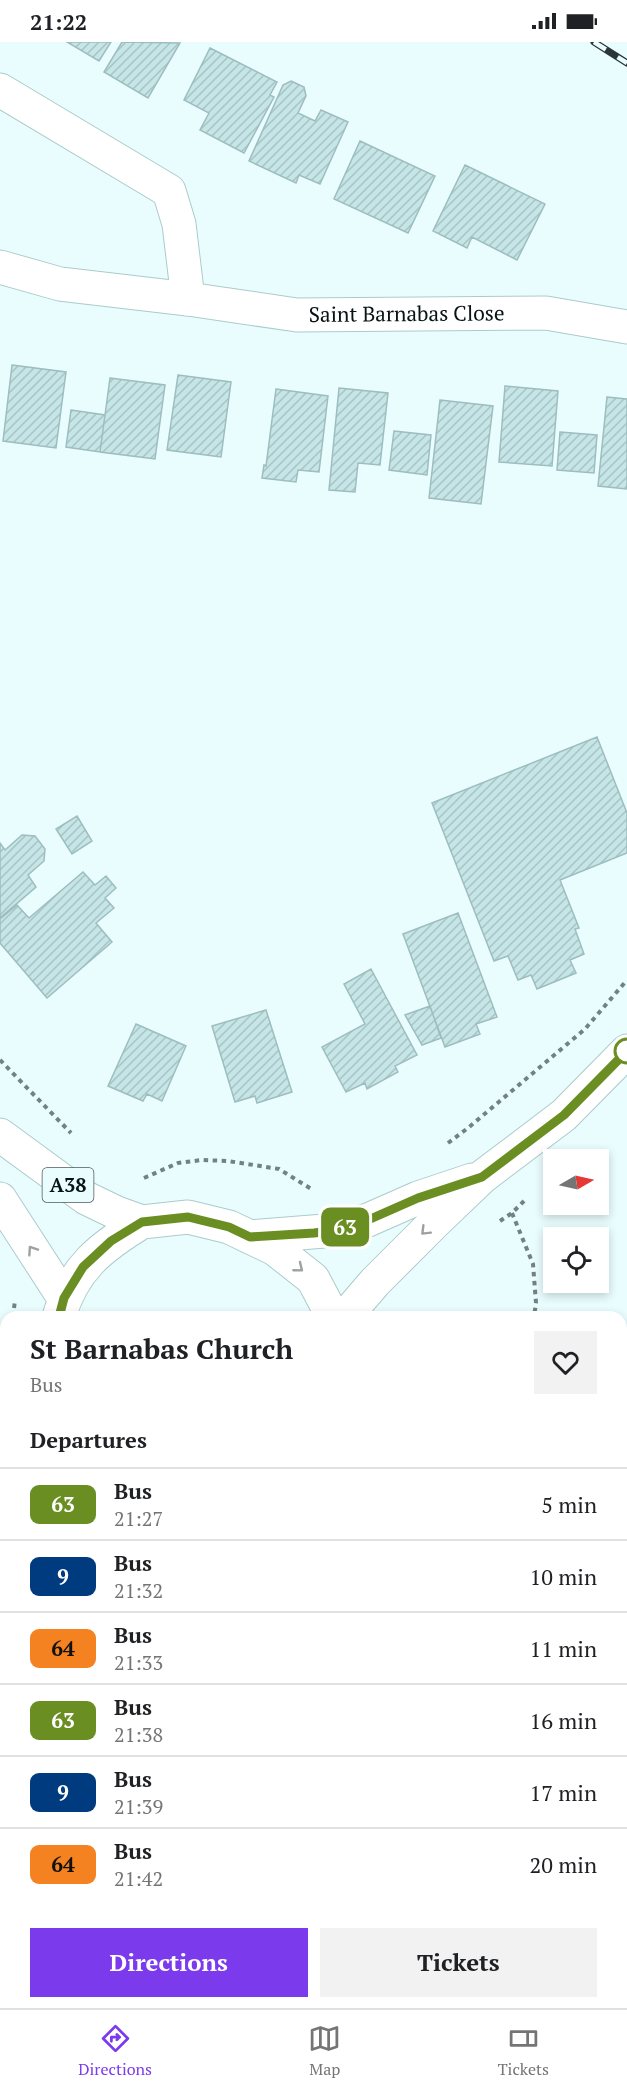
<!DOCTYPE html>
<style>
:root{--surface:#fff;--page:#f2f2f2;--text:#202124;--muted:#757577;--line:#e0e0e0;--accent:#7c3aed}
body{margin:0;font-family:"PT Serif",serif;background:var(--page);color:var(--text);height:100vh;display:flex;flex-direction:column;font-size:22px;white-space:nowrap}
*{box-sizing:border-box;margin:0}
p{font-size:20px;color:var(--muted)}
.icon{flex:none;width:33px;height:33px;fill:none;stroke:currentColor;stroke-width:2;stroke-linecap:round;stroke-linejoin:round}
.map{position:relative;flex:1;overflow:hidden}
.side{position:absolute;left:0px;top:1269px;width:627px;height:698px;display:flex;flex-direction:column;background:var(--surface);border-radius:18px 18px 0 0;box-shadow:0 3px 9px #0003}
.side>*{flex:none}
.badge{padding:0 12px;border-radius:9px;font-size:21px;line-height:39px}
.needle{width:39px;rotate:81deg}
.fabs{position:absolute;left:543px;top:1107px;display:grid;gap:12px}
.fabs a{display:grid;place-items:center;width:66px;height:66px;border-radius:0px;background:var(--surface);box-shadow:0 3px 9px #0003;font-size:30px}
.map>.badge{position:absolute;translate:-50% -50%;box-shadow:0 0 0 3px #fff}
h2{padding:0 30px;font-size:22px;line-height:54px}
.round{display:grid;place-items:center;flex:none;width:63px;height:63px;border-radius:0px;background:var(--page)}
.summary{display:flex;align-items:center;justify-content:space-between;height:102px;padding:0 30px}
h1{font-size:28px;font-weight:600;line-height:45px}
.cta{display:flex;gap:12px;margin-top:auto;padding:12px 30px}
.cta a{flex:1;height:69px;border-radius:0px;background:var(--accent);color:#fff;font-size:24px;font-weight:600;line-height:69px;text-align:center}
.cta a+a{background:var(--page);color:var(--text)}
ul{padding:0;list-style:none}
li{display:flex;align-items:center;gap:18px;height:72px;padding:0 30px;border-top:2px solid var(--line)}
li div{flex:1}
li b{display:block;font-size:22px}
li em{font-style:normal}
li .badge{min-width:66px;font-weight:700;text-align:center}
.status{display:flex;justify-content:space-between;align-items:center;height:42px;padding:0 30px;background:var(--surface);direction:ltr}
.status svg{height:16px;fill:currentColor}
.tab-bar{display:flex;justify-content:space-around;align-items:center;height:84px;border-top:2px solid var(--line);background:var(--surface);font-size:16px;color:var(--muted)}
.tab-bar a{display:grid;justify-items:center;gap:3px}
.tab-bar .current{color:var(--accent)}
.map>svg:first-child{display:block}
</style>
<div class="status"><b>21:22</b><svg viewBox="0 0 49 12"><path d="M0 12V9h3v3zM5 12V6h3v6zM10 12V3h3v9zM15 12V0h3v12zM26 1h20v11H26zM47 4h2v5h-2z"/></svg></div>
<div class="map">
<svg width="627" height="1966" viewBox="0 0 627 1966">
<defs>
<pattern id="building-hatch" width="6" height="6" patternUnits="userSpaceOnUse" patternTransform="scale(1.5)"><rect width="6" height="6" fill="#c5e5e6"/><path d="M-1 1l2-2M0 6l6-6M5 7l2-2" fill="none" stroke="#a8c4c4"/></pattern>
</defs>
<rect width="100%" height="100%" fill="#eafdfe"/>
<path fill="url(#building-hatch)" stroke="#9ebdbe" stroke-width="1.5" d="M67,0H111L99,19Z
M122,0L180,1L148,56L104,30Z
M210,6L277,40L270,53L274,55L244,111L200,88L209,71L184,58Z
M291,39L304,45L306,54L298,71L315,79L321,68L348,80L320,142L299,133L296,141L249,119L283,43Z
M360,99L435,134L408,191L334,157Z
M465,123L545,162L517,218L472,195L467,206L433,189Z
M12,323L66,330L56,406L3,399Z
M178,333L231,340L221,415L167,408Z
M110,336L165,343L155,417L100,410Z
M505,344L558,349L552,424L499,420Z
M339,346L388,351L380,423L358,421L355,450L329,448Z
M276,347L328,354L319,430L298,428L296,440L262,436L264,423L266,424Z
M607,355L627,357V447L598,444Z
M440,358L493,364L481,462L429,456Z
M71,368L105,373L100,410L66,405Z
M394,389L431,393L427,433L389,428Z
M560,390L597,393L594,431L557,428Z
M597,695L627,771V811L560,838L579,886L575,887L584,912L570,918L576,931L537,947L531,933L518,938L508,914L494,919L432,761Z
M77,774L92,799L72,812L56,787Z
M22,793L35,794L45,807L44,819L28,833L36,845L0,876V801L5,808Z
M83,830L95,843L106,834L116,846L105,856L114,866L96,881L112,900L47,956L0,901V877L17,863L29,876Z
M458,871L497,975L476,982L480,992L445,1005L403,892Z
M371,927L417,1013L395,1024L398,1030L367,1047L365,1041L346,1050L322,1005L365,982L344,942Z
M430,964L441,996L422,1003L405,973Z
M266,968L292,1050L257,1061L255,1054L235,1060L212,984Z
M136,982L186,1004L162,1059L147,1052L143,1059L108,1044Z
M6,1601V1642L0,1643V1602Z
M0,1693L2,1708H6V1750L0,1751Z
M6,1783V1919L0,1920V1784Z
M627,1785V1834L621,1831V1801Z
M627,1861V1885L621,1883Z
M6,1933V1960H74L75,1966H1L0,1934Z"/>
<g fill="none" stroke-linecap="round" stroke-linejoin="round">
<defs>
<g id="minor">
<path d="M0,48L169,149L179,182L188,257"/>
<path id="s1" d="M0,225L60,242L188,257L297,273L546,271L627,285"/>
<path d="M251,1960L252,1966"/>
</g>
<path id="secondary" d="M250,1195L337,1188L368,1178L418,1156L472,1138
M345,1275L375,1240L434,1181L482,1135L564,1073L627,1009"/>
<path id="primary" d="M0,1320L6,1318
M0,1384L6,1383"/>
<path id="trunk" d="M0,1093L86,1156L117,1171L142,1180L188,1175L229,1185L275,1207L313,1237L333,1275
M0,1157L64,1256
M59,1275C73,1226 101,1205 142,1180
M621,1574L627,1577"/>
</defs>
<use href="#minor" stroke="#abcbcb" stroke-width="35"/>
<use href="#secondary" stroke="#abcbcb" stroke-width="35"/>
<use href="#primary" stroke="#abcbcb" stroke-width="35"/>
<use href="#trunk" stroke="#abcbcb" stroke-width="35"/>
<path stroke="#728182" stroke-width="4" stroke-dasharray="4.5 4.5" stroke-linecap="butt" d="M0,1018L71,1091
M448,1101L468,1086L585,987L627,938
M144,1136L178,1121L202,1118L228,1119L279,1127L313,1148
M512,1171L533,1222L536,1261L534,1275
M500,1179L512,1171L524,1159
M13,1275L15,1258
M621,1501L627,1503"/>
<use href="#minor" stroke="#fff" stroke-width="33"/>
<use href="#secondary" stroke="#fff" stroke-width="33"/>
<use href="#primary" stroke="#fff" stroke-width="33"/>
<use href="#trunk" stroke="#fff" stroke-width="33"/>
<defs>
<path id="rail" d="M594,0L627,21"/>
</defs>
<use href="#rail" stroke="#2a3637" stroke-width="7"/>
<use href="#rail" stroke="#eafdfe" stroke-width="4.5" stroke-dasharray="14" stroke-linecap="butt"/>
</g>
<defs><path id="oneway-chevron" d="M-2-3.5L2.5 0L-2 3.5" fill="none" stroke-width="1.6" stroke-linecap="round" stroke-linejoin="round" transform="scale(1.5)"/></defs>
<g stroke="#9ca1a1">
<use href="#oneway-chevron" transform="translate(425 1189) rotate(135)"/>
<use href="#oneway-chevron" transform="translate(32 1208) rotate(-124)"/>
<use href="#oneway-chevron" transform="translate(299 1226) rotate(39)"/>
</g>
<g fill="none" stroke-linecap="round" stroke-linejoin="round">
<defs>
<path id="line" d="M59,1275L64,1256L83,1225L111,1199L142,1180L188,1175L229,1185L250,1195L314,1191L337,1188L368,1178L418,1156L482,1135L564,1073L627,1009"/>
</defs>
<use href="#line" stroke="#fff" stroke-width="14"/>
<use href="#line" stroke="#6b8e23" stroke-width="9"/>
</g>
<circle fill="#fff" stroke="#6b8e23" stroke-width="3" cx="627" cy="1009" r="12"/>
<g text-anchor="middle" stroke-width="4.5" stroke-linejoin="round" paint-order="stroke">
<rect fill="#eafdfe" stroke="#4c595a" stroke-width="1.5" x="42.5" y="1126" width="51" height="34" rx="4.5"/>
<g font-size="20" font-weight="bold" fill="#081314">
<text x="68" y="1150">A38</text>
</g>
<g font-size="21" fill="#081314" stroke="#eafdfe">
<text dy="7" stroke="none"><textPath href="#s1" startOffset="411">Saint Barnabas Close</textPath></text>
</g>
</g>
</svg>
<div class="fabs">
<a><svg class="needle" viewBox="-14 -14 28 28"><path d="M0-13l5 13h-10z" fill="#e53935"/><path d="M0 13l5-13h-10z" fill="#757577"/></svg></a>
<a><svg class="icon" aria-label="locate" viewBox="0 0 24 24"><circle cx="12" cy="12" r="6"/><path d="M12 2v4M12 18v4M2 12h4M18 12h4"/></svg></a>
</div>
<b class="badge" style="left:345px;top:1185px;background:#6b8e23;color:#fff">63</b>
<section class="side">
<div class="summary"><div><h1>St Barnabas Church</h1><p>Bus</p></div><a class="round"><svg class="icon" aria-label="heart" viewBox="0 0 24 24"><path d="M12 20l-8-8c-3-5 5-10 8-4 3-6 11-1 8 4z"/></svg></a></div>
<h2>Departures</h2>
<ul>
<li><span class="badge" style="background:#6b8e23;color:#fff">63</span><div><b>Bus</b><p>21:27</p></div><em>5 min</em></li>
<li><span class="badge" style="background:#003b80;color:#fff">9</span><div><b>Bus</b><p>21:32</p></div><em>10 min</em></li>
<li><span class="badge" style="background:#f58220;color:#111">64</span><div><b>Bus</b><p>21:33</p></div><em>11 min</em></li>
<li><span class="badge" style="background:#6b8e23;color:#fff">63</span><div><b>Bus</b><p>21:38</p></div><em>16 min</em></li>
<li><span class="badge" style="background:#003b80;color:#fff">9</span><div><b>Bus</b><p>21:39</p></div><em>17 min</em></li>
<li><span class="badge" style="background:#f58220;color:#111">64</span><div><b>Bus</b><p>21:42</p></div><em>20 min</em></li>
</ul>
<div class="cta"><a>Directions</a><a>Tickets</a></div>
</section>
</div>
<nav class="tab-bar">
<a class="current"><svg class="icon" aria-label="directions" viewBox="0 0 24 24"><path d="M12 3l9 9-9 9-9-9zM9 14v-3h6M13 9l2 2-2 2"/></svg>Directions</a>
<a><svg class="icon" aria-label="map" viewBox="0 0 24 24"><path d="M3 6l6-2 6 2 6-2v14l-6 2-6-2-6 2zM9 4v14M15 6v14"/></svg>Map</a>
<a><svg class="icon" aria-label="tickets" viewBox="0 0 24 24"><path d="M3 7h18v10H3zM15 7v10"/></svg>Tickets</a>
</nav>
